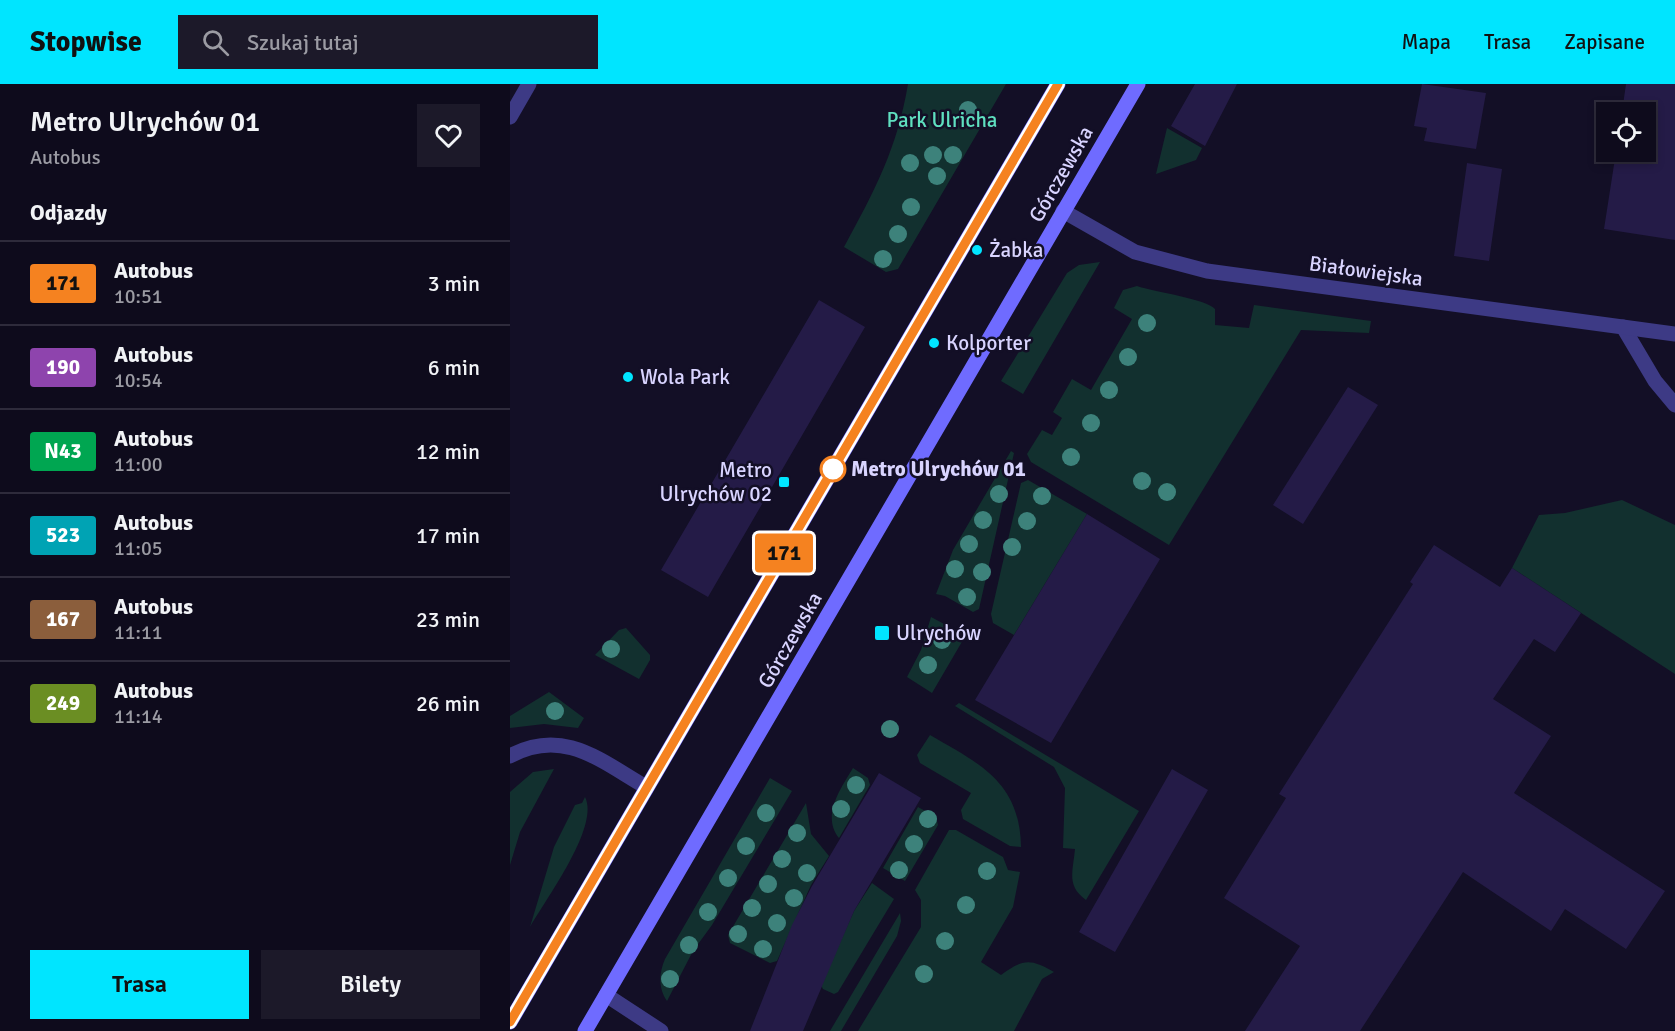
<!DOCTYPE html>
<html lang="pl">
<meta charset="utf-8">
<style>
:root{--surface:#0e0b1c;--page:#1c1929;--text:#f1f3f6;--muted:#9b9ba3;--line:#2e2b3b;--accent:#00e5ff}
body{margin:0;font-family:Signika,sans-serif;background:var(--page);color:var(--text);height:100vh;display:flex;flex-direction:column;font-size:22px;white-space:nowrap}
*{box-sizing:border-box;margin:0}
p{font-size:20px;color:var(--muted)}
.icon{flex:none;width:33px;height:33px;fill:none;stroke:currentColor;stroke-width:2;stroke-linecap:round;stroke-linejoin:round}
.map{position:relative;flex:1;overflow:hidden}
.panel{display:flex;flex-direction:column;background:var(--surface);width:510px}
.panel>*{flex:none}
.badge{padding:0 12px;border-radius:4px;font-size:21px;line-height:39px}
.fabs{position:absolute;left:1086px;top:18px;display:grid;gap:12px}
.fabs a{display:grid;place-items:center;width:60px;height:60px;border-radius:0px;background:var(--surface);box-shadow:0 3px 9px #0003,0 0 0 2px var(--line);font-size:30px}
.map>.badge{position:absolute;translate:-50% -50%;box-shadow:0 0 0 3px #fff}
h2{padding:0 30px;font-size:22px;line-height:54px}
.round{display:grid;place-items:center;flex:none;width:63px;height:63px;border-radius:0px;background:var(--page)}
.overview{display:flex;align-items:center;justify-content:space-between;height:102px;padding:0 30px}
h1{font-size:28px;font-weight:600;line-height:45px}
.action{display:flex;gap:12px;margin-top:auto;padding:12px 30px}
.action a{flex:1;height:69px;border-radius:0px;background:var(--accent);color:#111;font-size:24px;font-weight:600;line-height:69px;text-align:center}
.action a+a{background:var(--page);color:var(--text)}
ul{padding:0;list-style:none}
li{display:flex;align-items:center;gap:18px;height:84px;padding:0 30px;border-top:2px solid var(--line)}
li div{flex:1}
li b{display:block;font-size:22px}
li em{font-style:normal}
li .badge{min-width:66px;font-weight:700;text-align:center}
header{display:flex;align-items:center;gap:36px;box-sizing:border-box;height:84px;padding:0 30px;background:var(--accent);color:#111}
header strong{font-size:28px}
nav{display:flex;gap:33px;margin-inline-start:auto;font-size:21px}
.search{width:420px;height:54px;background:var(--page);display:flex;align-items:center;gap:15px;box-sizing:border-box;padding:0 21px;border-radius:0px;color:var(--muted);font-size:22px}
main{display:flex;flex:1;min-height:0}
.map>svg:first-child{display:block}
</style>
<header>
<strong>Stopwise</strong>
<div class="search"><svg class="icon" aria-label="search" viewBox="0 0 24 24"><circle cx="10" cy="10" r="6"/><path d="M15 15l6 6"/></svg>Szukaj tutaj</div>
<nav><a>Mapa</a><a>Trasa</a><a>Zapisane</a></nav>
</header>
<main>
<section class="panel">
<div class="overview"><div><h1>Metro Ulrychów 01</h1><p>Autobus</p></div><a class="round"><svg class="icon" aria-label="heart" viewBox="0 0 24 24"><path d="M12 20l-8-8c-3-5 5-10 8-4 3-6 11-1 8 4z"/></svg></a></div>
<h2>Odjazdy</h2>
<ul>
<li><span class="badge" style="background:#f58220;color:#111">171</span><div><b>Autobus</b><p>10:51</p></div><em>3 min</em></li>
<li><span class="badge" style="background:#8e44ad;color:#fff">190</span><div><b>Autobus</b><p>10:54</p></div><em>6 min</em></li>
<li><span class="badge" style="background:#00a651;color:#fff">N43</span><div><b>Autobus</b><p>11:00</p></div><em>12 min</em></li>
<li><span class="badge" style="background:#00a3b4;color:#fff">523</span><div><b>Autobus</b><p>11:05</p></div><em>17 min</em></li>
<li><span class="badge" style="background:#8b5e3c;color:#fff">167</span><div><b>Autobus</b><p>11:11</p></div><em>23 min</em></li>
<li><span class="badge" style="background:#6b8e23;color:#fff">249</span><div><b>Autobus</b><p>11:14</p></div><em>26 min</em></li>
</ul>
<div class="action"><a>Trasa</a><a>Bilety</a></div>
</section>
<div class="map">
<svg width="1165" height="947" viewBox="0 0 1165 947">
<rect width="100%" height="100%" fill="#130f26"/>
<path fill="#12302f" d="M398,0H496L388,185L376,188L334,163C365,106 387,65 398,0Z
M657,44L692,64L686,76L646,90Z
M590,178L513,310L491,297L557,189L569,181Z
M627,202C644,208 697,215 705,225V241L739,244L744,221L861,237L859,249L791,246L659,461L521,378L517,370L532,346L542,351L552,334L543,328L562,295L581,306L622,235L604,224L613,206Z
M501,367L504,369L469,525L463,528L435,512L426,510L443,466Z
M518,396L577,430L504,551L483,539L481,530L511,399Z
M1112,416L1165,441V590L1002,484L1029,431L1055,429Z
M421,533L451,549L453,556L422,609L397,593L411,566Z
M116,544L140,571V576L129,595L85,571L109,546Z
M39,608L74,634L68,644L34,640L0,644V632Z
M449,619L629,727L576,816C556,802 563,787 565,765L553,764L555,704L544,683L445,622Z
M420,651C470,680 510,698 511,763L500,762L453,735L451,726L461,709L410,679L407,671Z
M343,684L358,694L360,701L329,754C311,732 331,704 343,684Z
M44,685L10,748L0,781V708L23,688Z
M260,694L282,707L202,841L183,867L157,917C148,904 149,889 155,875Z
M75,713C90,742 36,815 20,843L44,763L65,721L72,719Z
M296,719L301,750L319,772L301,801L267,877L260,879L220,859L218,851Z
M408,723L426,733L428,741L395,797L373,784Z
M439,746H446L493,773L498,786L510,788L503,823L471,878L491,891C513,875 520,874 544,888L532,895L504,947H348L411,843V816L405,806Z
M362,799L384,815L328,908L324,910L313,905L311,901L344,827Z
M390,829L391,837L387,852L331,947H320Z"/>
<path fill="#241b47" d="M685,0H727L695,62L661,42Z
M912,0L976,9L966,65L914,57L917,44L904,42Z
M1116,0H1165V156L1094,145L1106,68H1136V28H1112Z
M957,79L992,85L979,177L944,172Z
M309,216L355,243L198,513L151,486Z
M838,303L868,321L793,440L763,421Z
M577,430L650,475L541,659L465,616Z
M924,461L990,503L1002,484L1071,529L1045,568L1024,555L983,615L1041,652L1004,709L1155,807L1116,865L1055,825L1041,847L953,788L850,947H735L790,862L714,814L776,714L769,710L903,500L900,498Z
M662,685L698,706L605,868L569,848Z
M369,689L411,714L344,827L293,947H240L282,841L302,802Z"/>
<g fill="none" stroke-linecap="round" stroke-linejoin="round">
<path stroke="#3d3a85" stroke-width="15" d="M0,33L19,0
M1113,243L1145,297L1165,321
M0,672C53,643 91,677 136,703
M96,911L151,947"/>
<path stroke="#3d3a85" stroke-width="15" d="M553,127L625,168L697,187L1165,250"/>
<path stroke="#6f6bff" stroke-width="15" d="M0,938L548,0
M75,947L628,0"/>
</g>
<g fill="#3d827b">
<circle cx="458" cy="26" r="9"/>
<circle cx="423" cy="71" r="9"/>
<circle cx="443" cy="71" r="9"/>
<circle cx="400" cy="79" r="9"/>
<circle cx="427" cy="92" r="9"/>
<circle cx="401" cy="123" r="9"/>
<circle cx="388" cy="150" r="9"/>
<circle cx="373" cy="175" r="9"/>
<circle cx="637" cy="239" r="9"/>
<circle cx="618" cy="273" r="9"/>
<circle cx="599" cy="306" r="9"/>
<circle cx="581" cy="339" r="9"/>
<circle cx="561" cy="373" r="9"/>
<circle cx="632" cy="397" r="9"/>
<circle cx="657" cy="408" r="9"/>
<circle cx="489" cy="410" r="9"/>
<circle cx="532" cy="412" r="9"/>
<circle cx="473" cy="436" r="9"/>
<circle cx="517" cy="437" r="9"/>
<circle cx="459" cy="460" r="9"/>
<circle cx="502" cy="463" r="9"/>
<circle cx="445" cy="485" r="9"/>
<circle cx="472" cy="488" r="9"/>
<circle cx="457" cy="513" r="9"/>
<circle cx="432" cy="556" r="9"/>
<circle cx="101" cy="565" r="9"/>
<circle cx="418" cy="581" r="9"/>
<circle cx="45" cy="627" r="9"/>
<circle cx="380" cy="645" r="9"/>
<circle cx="346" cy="701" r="9"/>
<circle cx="331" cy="725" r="9"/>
<circle cx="256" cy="729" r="9"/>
<circle cx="418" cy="735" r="9"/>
<circle cx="287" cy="749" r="9"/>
<circle cx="404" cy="760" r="9"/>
<circle cx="236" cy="762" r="9"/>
<circle cx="272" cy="775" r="9"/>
<circle cx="389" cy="786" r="9"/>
<circle cx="477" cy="787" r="9"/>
<circle cx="297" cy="789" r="9"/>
<circle cx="218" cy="794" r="9"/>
<circle cx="258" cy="800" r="9"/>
<circle cx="284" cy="814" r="9"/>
<circle cx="456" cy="821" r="9"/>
<circle cx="242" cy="824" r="9"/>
<circle cx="198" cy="828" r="9"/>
<circle cx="267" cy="839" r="9"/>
<circle cx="228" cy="850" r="9"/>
<circle cx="435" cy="857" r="9"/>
<circle cx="179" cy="861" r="9"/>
<circle cx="253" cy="865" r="9"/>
<circle cx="414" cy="890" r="9"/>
<circle cx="160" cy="895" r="9"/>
</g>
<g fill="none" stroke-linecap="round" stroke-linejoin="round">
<defs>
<path id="line" d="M0,938L548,0"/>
</defs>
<use href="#line" stroke="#fff" stroke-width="14"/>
<use href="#line" stroke="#f58220" stroke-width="9"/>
</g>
<g fill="#00e5ff" stroke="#130f26" stroke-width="2">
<circle cx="467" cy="166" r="6"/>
<circle cx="424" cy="259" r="6"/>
<circle cx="118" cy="293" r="6"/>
<rect x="268" y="392" width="12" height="12" rx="3"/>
<rect x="364" y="541" width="16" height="16" rx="3"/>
</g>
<circle fill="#fff" stroke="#f58220" stroke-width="3" cx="323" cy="385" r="12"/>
<g text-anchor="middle" stroke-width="5" stroke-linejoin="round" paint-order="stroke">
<g font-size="21" fill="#5fe0c0" stroke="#130f26">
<text x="432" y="43">Park Ulricha</text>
</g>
<g font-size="21" fill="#d9d4ff" stroke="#130f26">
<text transform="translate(551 90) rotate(-60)" y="7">Górczewska</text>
<text transform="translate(856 187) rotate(8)" y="7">Białowiejska</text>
<text transform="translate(280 556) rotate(-60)" y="7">Górczewska</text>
</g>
<g font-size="21" fill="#d9d4ff" stroke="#130f26" text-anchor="start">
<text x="479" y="173">Żabka</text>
<text x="436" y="266">Kolporter</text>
<text x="130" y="300">Wola Park</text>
<text x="262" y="393" text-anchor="end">Metro<tspan x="262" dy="24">Ulrychów 02</tspan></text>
<text x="386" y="556">Ulrychów</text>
</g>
<g font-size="21" font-weight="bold" fill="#d9d4ff" stroke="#130f26" text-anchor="start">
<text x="341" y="392">Metro Ulrychów 01</text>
</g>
</g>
</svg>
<div class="fabs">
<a><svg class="icon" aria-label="locate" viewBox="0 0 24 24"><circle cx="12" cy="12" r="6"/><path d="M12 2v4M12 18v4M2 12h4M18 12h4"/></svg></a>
</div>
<b class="badge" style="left:274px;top:469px;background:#f58220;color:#111">171</b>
</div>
</main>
